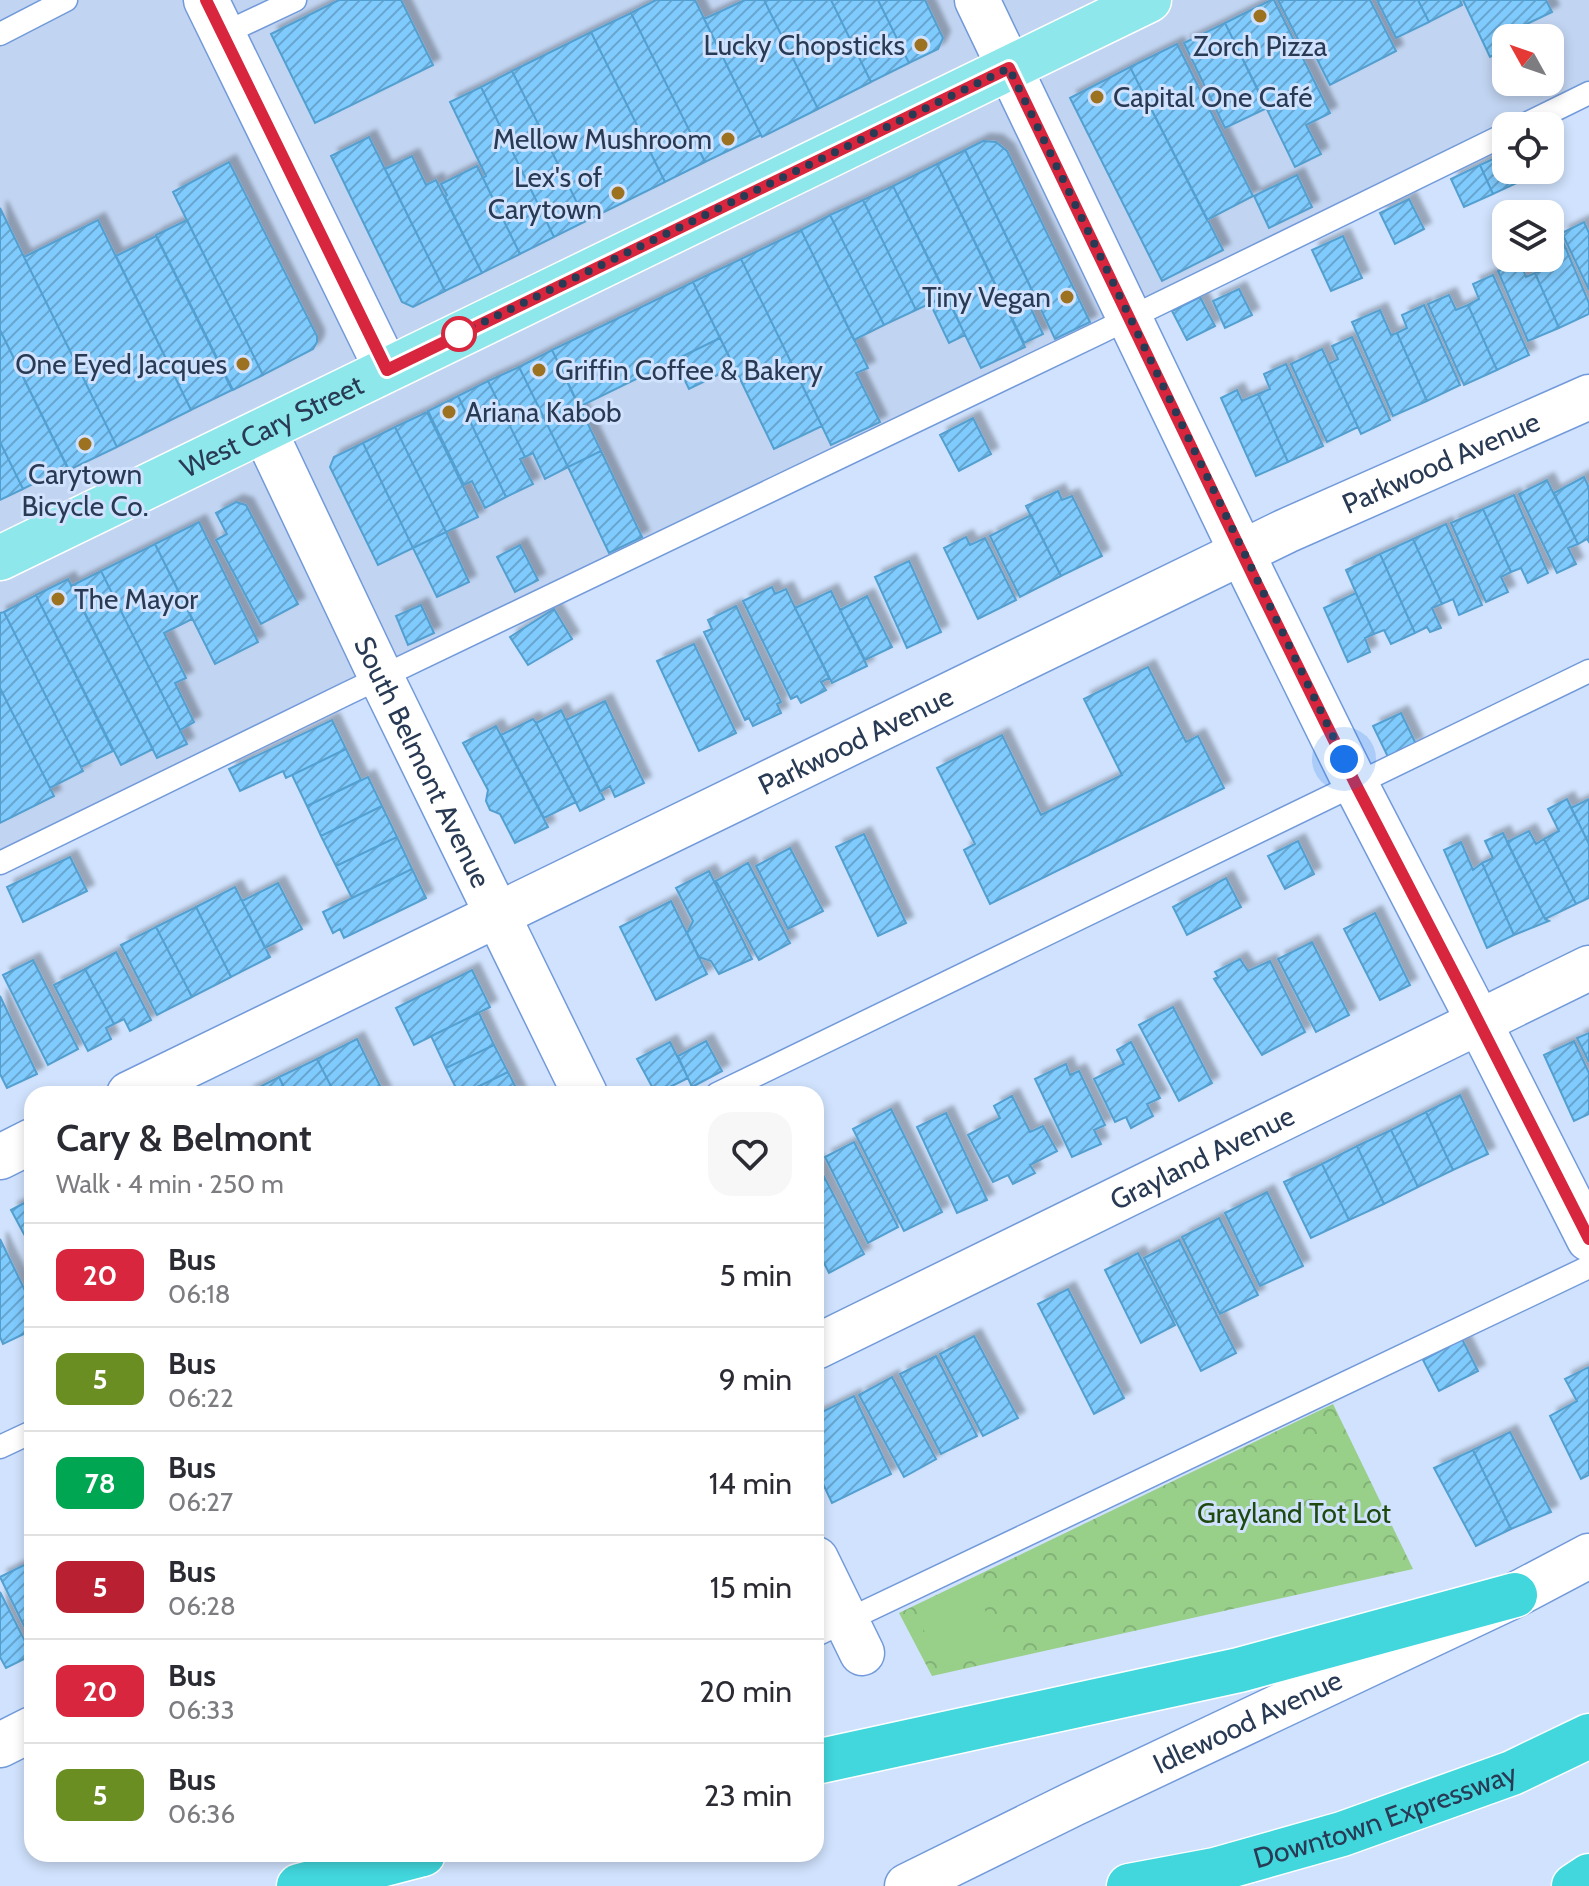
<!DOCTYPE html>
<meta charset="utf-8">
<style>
:root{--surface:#fff;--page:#f7f7f7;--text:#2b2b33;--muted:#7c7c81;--line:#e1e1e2}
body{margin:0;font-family:Cabin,sans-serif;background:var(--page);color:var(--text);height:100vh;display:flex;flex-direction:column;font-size:30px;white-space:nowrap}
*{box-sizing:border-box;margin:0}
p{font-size:26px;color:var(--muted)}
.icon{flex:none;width:44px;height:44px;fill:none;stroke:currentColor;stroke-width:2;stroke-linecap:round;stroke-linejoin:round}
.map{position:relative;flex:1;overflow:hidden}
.panel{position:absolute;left:24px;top:1086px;width:800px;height:776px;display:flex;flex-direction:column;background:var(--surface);border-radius:24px;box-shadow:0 4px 12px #0003}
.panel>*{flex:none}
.badge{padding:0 16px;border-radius:12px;font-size:28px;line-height:52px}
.needle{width:52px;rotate:310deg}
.controls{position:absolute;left:1492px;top:24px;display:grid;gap:16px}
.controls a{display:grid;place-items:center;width:72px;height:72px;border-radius:16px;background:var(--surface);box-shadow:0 4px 12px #0003;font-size:40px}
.you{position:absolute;width:40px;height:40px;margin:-20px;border:6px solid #fff;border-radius:50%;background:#1a73e8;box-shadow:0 0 0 12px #1a73e833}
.map>.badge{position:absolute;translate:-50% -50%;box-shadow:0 0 0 4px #fff}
.round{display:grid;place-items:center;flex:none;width:84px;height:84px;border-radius:24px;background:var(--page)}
.headline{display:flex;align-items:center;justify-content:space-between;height:136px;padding:0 32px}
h1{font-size:38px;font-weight:600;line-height:60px}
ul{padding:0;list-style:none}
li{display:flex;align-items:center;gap:24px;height:104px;padding:0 32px;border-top:2px solid var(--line)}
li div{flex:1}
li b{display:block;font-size:30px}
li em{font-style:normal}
li .badge{min-width:88px;font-weight:700;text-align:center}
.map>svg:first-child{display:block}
</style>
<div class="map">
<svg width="1589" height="1886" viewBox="0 0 1589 1886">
<defs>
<pattern id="forest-crowns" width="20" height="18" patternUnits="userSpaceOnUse" patternTransform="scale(2)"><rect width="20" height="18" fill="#98cf89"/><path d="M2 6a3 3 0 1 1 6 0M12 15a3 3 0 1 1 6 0" fill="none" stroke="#83b278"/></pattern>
<pattern id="building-hatch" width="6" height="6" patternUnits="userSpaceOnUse" patternTransform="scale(2)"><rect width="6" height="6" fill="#7fcbfe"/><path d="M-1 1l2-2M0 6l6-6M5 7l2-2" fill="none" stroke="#68a6d0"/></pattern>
<filter id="shadow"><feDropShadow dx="7" dy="-7" stdDeviation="2" flood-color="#0004"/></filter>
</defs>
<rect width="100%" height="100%" fill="#d0e2fd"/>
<path fill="#c1d4f1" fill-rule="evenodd" d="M0,0H1589V101L1537,126H1506L0,873ZM1506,38H1550V82H1506Z"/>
<path fill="url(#forest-crowns)" d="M1333,1404L1413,1569L932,1676L899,1613Z"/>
<path fill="#98cf89" d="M974,1582L1002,1654L939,1668L915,1608Z"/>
<path fill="url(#building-hatch)" stroke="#539fcf" stroke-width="2" filter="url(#shadow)" d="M339,0H401L433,65L315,123L271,34Z
M656,0H695L761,135L705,162L631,13Z
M745,0H764L818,109L762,137L704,19Z
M764,0H831L871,82L818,109Z
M831,0H878L909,63L871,82Z
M878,0H925L943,38L938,49L909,63Z
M1271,0H1274L1330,113L1306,125L1321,154L1295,167L1225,23Z
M1278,0H1370L1396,51L1330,85L1311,47L1304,51Z
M1377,0H1418L1429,22L1396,38Z
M1418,0H1460L1462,5L1429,22Z
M1463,0H1546L1552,12L1514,30L1518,38H1506V49L1490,57Z
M631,13L705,162L665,182L591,32Z
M1225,23L1267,108L1225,128L1184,43Z
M591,32L665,182L586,221L512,71Z
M1177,44L1253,196L1207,220L1130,67Z
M1130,67L1223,250L1162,281L1070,98Z
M512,71L586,221L554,237L481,87Z
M481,87L554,237L520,254L483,178L486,176L450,102Z
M369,137L445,291L413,307L402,302L331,156Z
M983,141L996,142L1007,151L1090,322L1055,339L965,150Z
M965,150L1033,292L1025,296L1043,334L1024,343L937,164Z
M1506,153V170H1518L1523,180L1493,194L1480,165Z
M412,156L426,185L436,180L482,273L445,291L385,169Z
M229,162L317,336V342L313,349L263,375L173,192Z
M937,164L1025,347L981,368L893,186Z
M1480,165L1493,194L1464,207L1451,179Z
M477,166L520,254L482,273L445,197L447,195L441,184Z
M1297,175L1312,207L1269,228L1254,196Z
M893,186L947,296L916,310L863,200Z
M1409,199L1424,229L1395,244L1380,213Z
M863,200L916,310L884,325L830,215Z
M0,208L117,447L69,470L0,330Z
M830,215L884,325L854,340L801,230Z
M98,220L191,410L117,447L24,257Z
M187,220L263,375L233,390L156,235Z
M1584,222L1589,233V290L1562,233Z
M801,230L868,368L856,373L880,422L831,445L741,259Z
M156,236L232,390L191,410L116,256Z
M1343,236L1362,278L1331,291L1312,250Z
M1563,242L1589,303V314L1559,328L1535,273L1548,268L1543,258H1550V247Z
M741,259L822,426L774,449L693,282Z
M1520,262L1526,277L1535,273L1559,328L1528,341L1498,271Z
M1493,275L1529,355L1497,370L1468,305L1479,299L1473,284Z
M693,282L720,338L579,407L552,350Z
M1239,289L1252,315L1225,328L1213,301Z
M1449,295L1456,310L1468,305L1497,370L1464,385L1428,304Z
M947,296L965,335L949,343L930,303Z
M1200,297L1215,326L1187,340L1172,311Z
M1424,305L1460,385L1427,401L1397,333L1407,328L1402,315Z
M1380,310L1391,335L1397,333L1427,401L1393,416L1352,322Z
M0,330L67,467L23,489L0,442Z
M1352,337L1390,420L1361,434L1329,364L1338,359L1332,346Z
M720,338L734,367L689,389L675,360Z
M1322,349L1358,427L1327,442L1291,364Z
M552,350L601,451L568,467L519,367Z
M1286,364L1323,446L1288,462L1258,394L1270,389L1264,374Z
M519,367L568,467L545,479L533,453L525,457L488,381Z
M488,381L525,457L520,459L533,484L506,497L458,396Z
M1237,390L1242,401L1258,394L1288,462L1256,476L1221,398Z
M458,396L506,497L485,508L472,481L464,485L428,411Z
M427,412L478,517L446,532L395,427Z
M973,418L991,454L959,471L940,435Z
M395,427L446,532L413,548L363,443Z
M0,442L23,489L0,500Z
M363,443L413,548L378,565L330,467L334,457Z
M601,451L642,537L609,553L568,467Z
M1584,477L1589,488V542L1587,539L1578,544L1554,493Z
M1547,480L1578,544L1568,548L1576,564L1557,573L1519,494Z
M1058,491L1062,500L1072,496L1102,556L1061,576L1026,506Z
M1514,495L1548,573L1528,583L1521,568L1511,572L1483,509Z
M236,502L246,505L298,604L261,624L216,540L227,534L216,513Z
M1483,509L1511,572L1501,577L1508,592L1486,602L1451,523Z
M1031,515L1061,576L1020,597L990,536Z
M199,522L258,642L215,664L155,544Z
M1446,524L1482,605L1459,615L1453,599L1442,604L1413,539Z
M446,532L469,582L437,597L413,548Z
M966,537L970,545L985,538L1016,600L978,619L944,548Z
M1413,539L1442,604L1432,608L1441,628L1430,632L1427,627L1415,633L1380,554Z
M155,544L192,619L164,633L186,678L175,683L194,722L180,730L101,571Z
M520,545L538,580L515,592L497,557Z
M1380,554L1415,633L1391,644L1384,630L1374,634L1346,570Z
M909,561L941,632L907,648L875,577Z
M101,571L187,744L157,758L71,586Z
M68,579L153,749L121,765L36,595Z
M772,587L775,594L786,589L829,678L821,682L826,690L801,703L797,696L791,699L743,601Z
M831,591L867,666L832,683L795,608Z
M1356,593L1374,634L1365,638L1370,652L1348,662L1324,608Z
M36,595L113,751L81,767L4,612Z
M867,596L892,647L865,660L840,610Z
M421,605L434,633L408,645L396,616Z
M736,606L781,702L777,704L781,713L753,726L749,718L745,720L704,632L712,629L708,620Z
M554,609L572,639L528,665L510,637Z
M4,612L83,771L50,788L0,688V613Z
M694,644L736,733L699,751L657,661Z
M1148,667L1186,742L1198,736L1224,788L990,904L964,850L975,844L937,768L1002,735L1041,815L1122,775L1084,699Z
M0,688L54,796L0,823Z
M605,701L644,783L615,797L610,786L600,792L566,720Z
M561,710L604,799L580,811L536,723Z
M1401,713L1416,744L1388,757L1373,726Z
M533,719L536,723L576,802L544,818L501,735Z
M332,720L346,749L286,778L283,771L240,791L229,769Z
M496,726L548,827L515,843L500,814L490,810L486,801L488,790L463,743Z
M346,749L361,780L307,806L292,775Z
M368,777L382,806L321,836L307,806Z
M1567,799L1589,844V898L1576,904L1544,839L1559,831L1548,809Z
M1589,799V844L1571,808Z
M382,806L397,837L336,866L321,836Z
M1529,831L1536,844L1544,839L1576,904L1545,919L1507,842Z
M1503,833L1545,919L1549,921L1514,935L1482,863L1493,858L1485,841Z
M864,834L906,923L878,936L836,847Z
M397,837L412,869L352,898L336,866Z
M1298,841L1314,874L1285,889L1268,856Z
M1461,842L1473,870L1482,863L1514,935L1487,948L1444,850Z
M790,848L823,911L788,929L756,866Z
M70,857L87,891L23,922L7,887Z
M748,863L790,943L759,960L716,881Z
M412,869L426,898L344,938L340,929L333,933L323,912Z
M709,871L752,959L719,974L711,961L699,957L687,933L693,921L676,888Z
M1226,878L1241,907L1187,935L1173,907Z
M278,883L302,929L265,948L242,901Z
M235,887L270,957L231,977L196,907Z
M671,901L707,974L656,1000L620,927Z
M196,907L231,977L192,997L156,927Z
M1375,913L1410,985L1380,1000L1344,929Z
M156,927L192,997L157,1015L121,945Z
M1312,942L1349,1015L1316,1032L1278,959Z
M116,952L151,1020L130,1031L124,1019L114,1024L85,969Z
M1240,959L1248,971L1270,961L1305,1032L1262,1055L1214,979L1218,977L1215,972Z
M33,960L78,1049L48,1065L3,975Z
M85,969L114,1024L106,1028L111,1039L88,1051L54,985Z
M472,970L490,1007L414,1045L396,1008Z
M0,996L37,1074L7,1088L0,1074Z
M1173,1007L1212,1083L1179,1101L1139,1025Z
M479,1013L494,1045L446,1068L431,1036Z
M1589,1033V1062L1577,1038Z
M357,1039L384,1094H335L317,1059Z
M706,1041L722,1071L692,1087L678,1056Z
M1574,1041L1589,1073V1114L1574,1121L1544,1055Z
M670,1042L688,1078L656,1094L637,1059Z
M1131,1042L1160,1098L1147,1104L1153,1116L1131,1128L1126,1117L1115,1122L1094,1079L1124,1064L1117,1050Z
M494,1045L508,1072L463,1094H459L446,1068Z
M317,1059L335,1094H287L279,1077Z
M1066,1064L1070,1075L1079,1071L1105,1125L1094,1130L1101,1144L1072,1157L1035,1079Z
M508,1072L519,1094H463Z
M279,1077L287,1094H246Z
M1460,1095L1488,1154L1453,1170L1426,1112Z
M1012,1096L1030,1132L1043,1126L1057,1151L1030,1165L1035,1173L1013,1184L1008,1175L993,1182L968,1135L1000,1118L994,1106Z
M891,1109L942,1212L904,1231L853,1129Z
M1426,1112L1453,1170L1418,1187L1391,1130Z
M946,1113L987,1200L957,1213L917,1127Z
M1391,1130L1418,1187L1384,1204L1357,1146Z
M854,1142L898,1227L868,1243L825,1157Z
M1357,1146L1384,1204L1349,1220L1322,1164Z
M816,1161L864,1254L829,1273L816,1247Z
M1322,1164L1349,1220L1311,1238L1284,1182Z
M1267,1192L1303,1266L1260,1286L1225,1213Z
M32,1199V1249L11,1210Z
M1219,1218L1258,1295L1220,1314L1182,1237Z
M0,1239L32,1305V1330L3,1344L0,1337Z
M1179,1240L1236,1353L1201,1371L1144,1258Z
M1138,1253L1175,1325L1141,1343L1105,1270Z
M1068,1289L1124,1398L1094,1414L1038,1304Z
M974,1336L1018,1418L983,1436L940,1354Z
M1462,1339L1478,1371L1439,1391L1423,1360Z
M936,1356L977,1436L941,1454L900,1374Z
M1589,1367V1475L1581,1479L1550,1416L1577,1401L1565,1379Z
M892,1377L936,1459L904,1477L859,1395Z
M854,1396L891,1474L832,1503L816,1469V1415Z
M1510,1432L1551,1512L1511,1529L1473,1450Z
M1473,1450L1511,1529L1476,1546L1434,1468Z
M32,1561V1642L0,1577Z
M0,1592L32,1655L6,1668L0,1657Z"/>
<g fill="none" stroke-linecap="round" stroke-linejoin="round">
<defs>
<path id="service" d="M0,34L66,0
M223,34L295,0
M1522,126L1589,93
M0,863L346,694L1099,333L1506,134
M717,1094L1589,671
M0,1447L32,1432
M816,1635L1589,1267"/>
<g id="minor">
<path d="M206,0L387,370"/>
<path id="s1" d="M264,430L381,677L585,1094"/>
<path id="s2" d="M129,1094L1286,531L1589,397"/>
<path d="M0,1157L32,1141"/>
<path id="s3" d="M816,1347L1589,968"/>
<path d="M816,1559L862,1653"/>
<path d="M0,1745L32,1729"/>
</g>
<g id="tertiary">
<path d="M977,0L1255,580L1356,785L1479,1022L1589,1239"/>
<path id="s4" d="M907,1886L1073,1804L1515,1595L1589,1556"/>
</g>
<g id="primary">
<path id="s5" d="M0,558L1149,0"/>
</g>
<g id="motorway">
<path d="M816,1762L1239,1670L1515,1595"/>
<path d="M299,1886L423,1854"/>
<path id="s6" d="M1129,1886L1215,1870L1342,1834L1512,1773L1589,1736"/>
<path d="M1574,1886L1589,1876"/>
</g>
</defs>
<use href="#service" stroke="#729ada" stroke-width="25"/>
<use href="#minor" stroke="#729ada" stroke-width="47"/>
<use href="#tertiary" stroke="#729ada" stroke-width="47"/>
<use href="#primary" stroke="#fff" stroke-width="47"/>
<use href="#motorway" stroke="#fff" stroke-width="47"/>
<use href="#service" stroke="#fff" stroke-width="22"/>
<use href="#minor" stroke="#fff" stroke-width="44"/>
<use href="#tertiary" stroke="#fff" stroke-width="44"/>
<use href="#primary" stroke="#8de7eb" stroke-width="44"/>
<use href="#motorway" stroke="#41d7dd" stroke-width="44"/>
</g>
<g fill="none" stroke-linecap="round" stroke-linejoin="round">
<defs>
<path id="line" d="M206,0L387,370L1009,68L1255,580L1356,785L1463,991L1589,1239"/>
</defs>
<use href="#line" stroke="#fff" stroke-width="18"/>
<use href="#line" stroke="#d7263d" stroke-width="12"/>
<path stroke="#293a54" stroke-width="8" stroke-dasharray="0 14.4" d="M459,334L1009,68L1344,759"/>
</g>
<g fill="#9c7120" stroke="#d0e2fd" stroke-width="3">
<circle cx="1260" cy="16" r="8"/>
<circle cx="921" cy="45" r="8"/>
<circle cx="1097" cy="97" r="8"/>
<circle cx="728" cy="139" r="8"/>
<circle cx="618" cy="193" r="8"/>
<circle cx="1067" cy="297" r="8"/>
<circle cx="243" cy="364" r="8"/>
<circle cx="539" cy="370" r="8"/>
<circle cx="449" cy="412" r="8"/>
<circle cx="85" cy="444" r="8"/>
<circle cx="58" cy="599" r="8"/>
</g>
<circle fill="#fff" stroke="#d7263d" stroke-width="4" cx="459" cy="334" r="16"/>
<g text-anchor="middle" stroke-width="6" stroke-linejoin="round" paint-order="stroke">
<g font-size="28" fill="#293a54" stroke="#d0e2fd" text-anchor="end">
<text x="905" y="55">Lucky Chopsticks</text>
<text x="1260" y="56" text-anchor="middle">Zorch Pizza</text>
<text x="1113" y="107" text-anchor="start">Capital One Café</text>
<text x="712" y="149">Mellow Mushroom</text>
<text x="602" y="187">Lex's of<tspan x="602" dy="32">Carytown</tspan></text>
<text x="1051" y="307">Tiny Vegan</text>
<text x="227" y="374">One Eyed Jacques</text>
<text x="555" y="380" text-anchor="start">Griffin Coffee &amp; Bakery</text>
<text x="465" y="422" text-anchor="start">Ariana Kabob</text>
<text x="85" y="484" text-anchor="middle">Carytown<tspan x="85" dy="32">Bicycle Co.</tspan></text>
<text x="74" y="609" text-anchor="start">The Mayor</text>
</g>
<g font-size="28" fill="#293a54" stroke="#d0e2fd">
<text dy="10" stroke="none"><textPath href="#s5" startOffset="302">West Cary Street</textPath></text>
<text dy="10" stroke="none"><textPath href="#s2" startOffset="1456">Parkwood Avenue</textPath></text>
<text dy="10" stroke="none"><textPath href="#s2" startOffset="808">Parkwood Avenue</textPath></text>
<text dy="10" stroke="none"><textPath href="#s1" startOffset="368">South Belmont Avenue</textPath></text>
<text dy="10" stroke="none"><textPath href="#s3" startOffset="430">Grayland Avenue</textPath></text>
<text dy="10" stroke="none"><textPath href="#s4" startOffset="378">Idlewood Avenue</textPath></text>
<text dy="10" stroke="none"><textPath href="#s6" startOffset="266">Downtown Expressway</textPath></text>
</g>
<g font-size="28" fill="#1e490f" stroke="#d0e2fd">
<text x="1294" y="1523">Grayland Tot Lot</text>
</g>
</g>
</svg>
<div class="controls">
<a><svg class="needle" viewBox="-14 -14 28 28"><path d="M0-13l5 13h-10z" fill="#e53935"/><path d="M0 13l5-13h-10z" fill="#7c7c81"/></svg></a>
<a><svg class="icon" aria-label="locate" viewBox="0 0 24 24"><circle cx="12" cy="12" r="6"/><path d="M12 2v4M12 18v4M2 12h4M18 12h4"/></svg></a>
<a><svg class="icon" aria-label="layers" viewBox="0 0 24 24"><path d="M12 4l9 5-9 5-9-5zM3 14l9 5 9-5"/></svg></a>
</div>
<div class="you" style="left:1344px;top:759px"></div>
<section class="panel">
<div class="headline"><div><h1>Cary &amp; Belmont</h1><p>Walk · 4 min · 250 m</p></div><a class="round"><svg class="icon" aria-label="heart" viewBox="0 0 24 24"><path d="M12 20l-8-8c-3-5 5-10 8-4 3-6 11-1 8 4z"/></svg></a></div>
<ul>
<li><span class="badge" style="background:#d7263d;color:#fff">20</span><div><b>Bus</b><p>06:18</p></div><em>5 min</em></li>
<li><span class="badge" style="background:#6b8e23;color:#fff">5</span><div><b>Bus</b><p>06:22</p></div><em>9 min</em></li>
<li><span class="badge" style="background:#00a651;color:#fff">78</span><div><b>Bus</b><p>06:27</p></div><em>14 min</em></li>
<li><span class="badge" style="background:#b92031;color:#fff">5</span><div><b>Bus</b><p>06:28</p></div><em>15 min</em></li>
<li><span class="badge" style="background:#d7263d;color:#fff">20</span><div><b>Bus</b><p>06:33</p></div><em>20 min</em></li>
<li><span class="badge" style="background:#6b8e23;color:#fff">5</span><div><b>Bus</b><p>06:36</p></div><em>23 min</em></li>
</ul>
</section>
</div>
